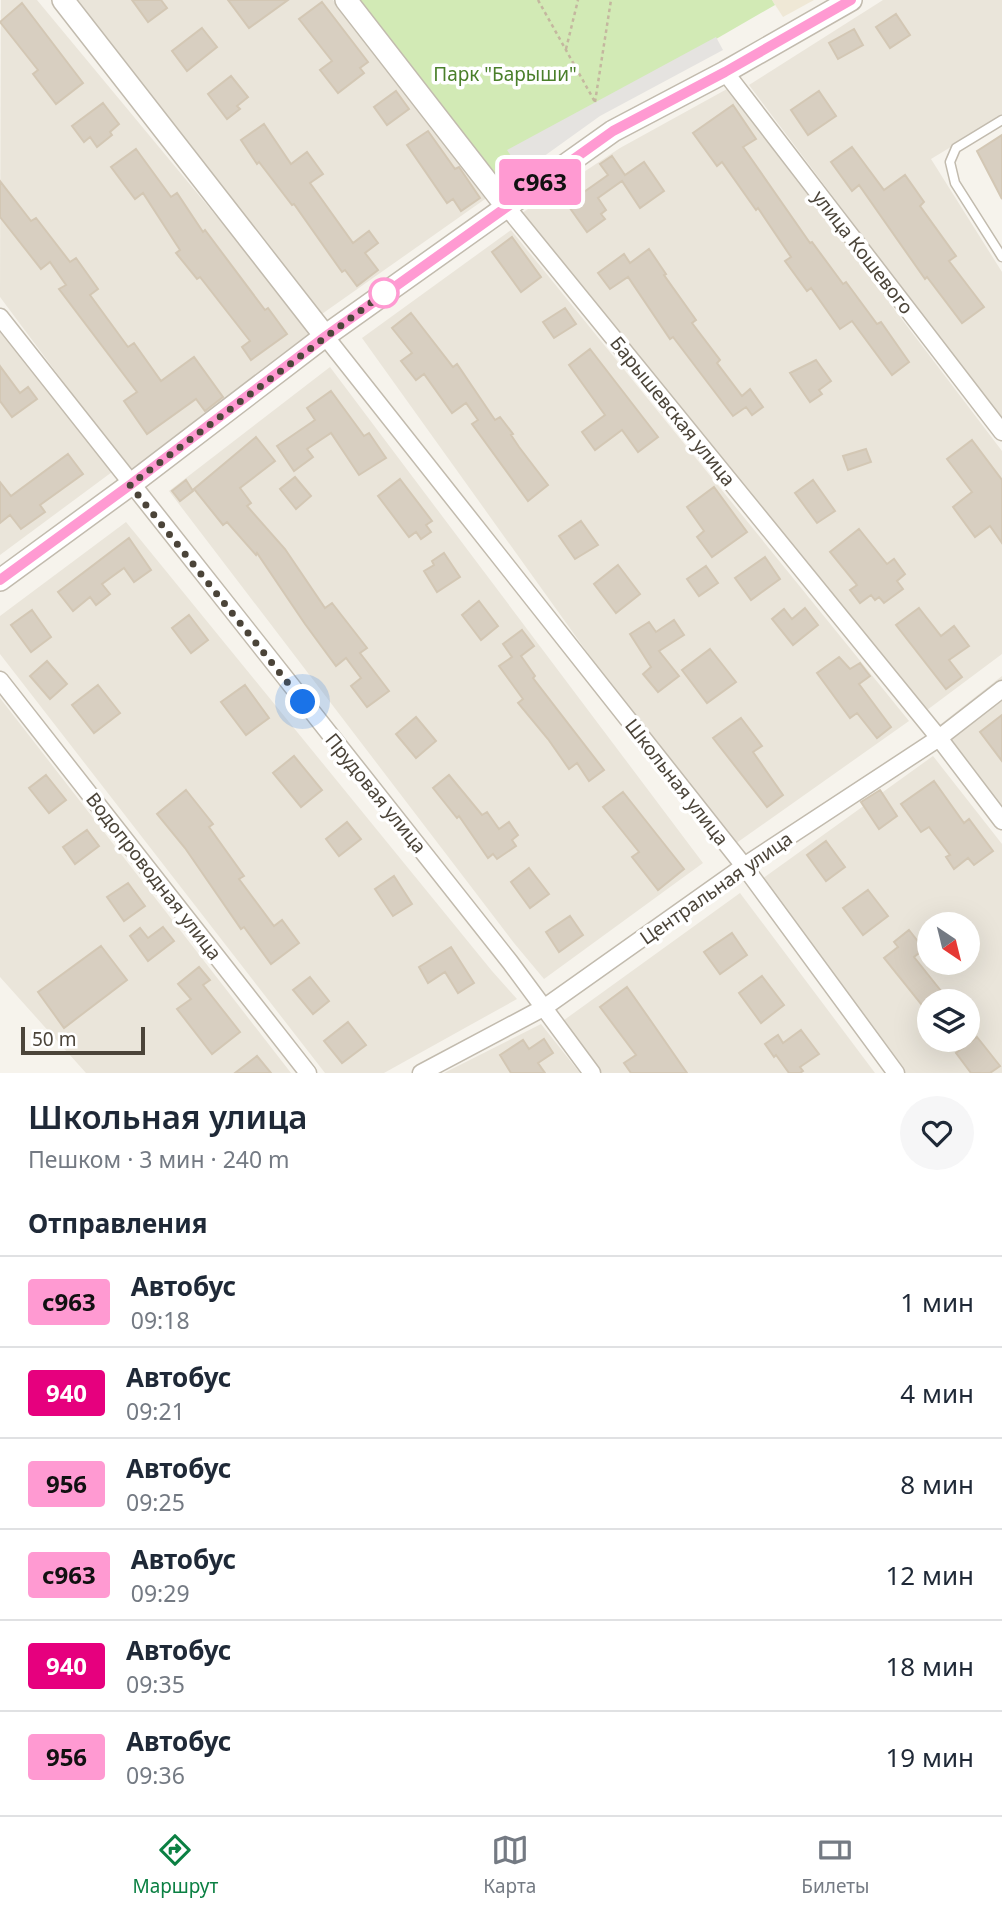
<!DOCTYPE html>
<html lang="ru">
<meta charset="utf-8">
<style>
:root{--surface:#fff;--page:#f6f6f7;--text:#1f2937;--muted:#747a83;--line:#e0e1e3;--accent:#0b8043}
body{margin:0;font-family:"Noto Sans",sans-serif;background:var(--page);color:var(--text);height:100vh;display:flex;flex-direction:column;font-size:26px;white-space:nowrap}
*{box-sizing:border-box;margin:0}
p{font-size:23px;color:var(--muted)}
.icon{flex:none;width:38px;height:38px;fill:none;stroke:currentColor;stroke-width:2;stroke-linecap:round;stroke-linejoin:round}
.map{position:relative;height:1073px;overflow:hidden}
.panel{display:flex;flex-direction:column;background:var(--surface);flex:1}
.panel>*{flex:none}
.badge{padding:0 14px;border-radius:5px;font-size:24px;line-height:46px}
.needle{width:46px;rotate:145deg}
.fabs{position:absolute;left:917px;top:912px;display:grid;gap:14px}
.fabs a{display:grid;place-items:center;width:63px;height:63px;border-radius:50%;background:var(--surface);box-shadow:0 7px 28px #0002;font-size:35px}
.scale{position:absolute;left:21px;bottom:18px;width:124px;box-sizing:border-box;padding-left:7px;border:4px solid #4b4439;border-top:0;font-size:19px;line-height:24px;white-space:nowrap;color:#4b4439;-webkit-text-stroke:5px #fff;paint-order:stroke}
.you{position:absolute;width:35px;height:35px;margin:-18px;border:5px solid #fff;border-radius:50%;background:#1a73e8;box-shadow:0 0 0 10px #1a73e833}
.map>.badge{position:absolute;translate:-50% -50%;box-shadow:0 0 0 4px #fff}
h2{padding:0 28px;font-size:26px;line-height:63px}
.round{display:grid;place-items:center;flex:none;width:74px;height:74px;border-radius:37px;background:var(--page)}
.overview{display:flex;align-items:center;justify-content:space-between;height:119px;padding:0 28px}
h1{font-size:33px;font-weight:600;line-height:52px}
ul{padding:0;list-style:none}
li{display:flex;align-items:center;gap:21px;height:91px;padding:0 28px;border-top:2px solid var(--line)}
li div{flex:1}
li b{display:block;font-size:26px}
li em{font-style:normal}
li .badge{min-width:77px;font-weight:700;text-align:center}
.tab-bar{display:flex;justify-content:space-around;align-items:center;height:98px;border-top:2px solid var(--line);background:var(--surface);font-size:19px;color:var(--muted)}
.tab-bar a{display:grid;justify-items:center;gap:4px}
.tab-bar .active{color:var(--accent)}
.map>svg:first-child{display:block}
</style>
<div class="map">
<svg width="1002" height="1073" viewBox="0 0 1002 1073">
<rect width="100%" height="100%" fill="#f6f3ec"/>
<path fill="#eae5da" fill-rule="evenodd" d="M1,0H37L314,334L132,474L0,297Z
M74,0H333L488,197L319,316Z
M883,0H1002V116L931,159L1002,272V421L749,85Z
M727,89L1002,451V654L919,716L522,213L620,148Z
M511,230L909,721L728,849L362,338Z
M0,331L112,472L0,555Z
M330,367L703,863L544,979L514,943L169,491Z
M126,522L492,971L517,999L384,1073H325L0,654V616Z
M1002,676V819L932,731Z
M0,698L291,1073H86L0,977Z
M933,756L1002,844V1073H899L758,882ZM929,924H968V962H929ZM929,1001H968V1040H929Z
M740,893L875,1073H599L560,1023Z
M541,1024L580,1073H444Z"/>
<path fill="#efe8d6" d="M772,0H814L783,17Z"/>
<path fill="#d2eab5" d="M352,0H772L775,5L521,152V173L500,190Z"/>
<path fill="#e5e3e0" d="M716,37L723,50L600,116L522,172L507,150Z"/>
<path fill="#d8cfc1" stroke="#d3c7b4" stroke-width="2" d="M132,0H161L167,8L148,22Z
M228,0H288L249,28Z
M322,2L368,62L360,68L364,73L338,93L320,70L332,61L299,19Z
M22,3L83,83L56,104L33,74L38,70L0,22Z
M896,14L910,35L890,48L876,27Z
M202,28L217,47L187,71L172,51Z
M854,29L863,45L838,59L829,43Z
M231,76L248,97L237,106L240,109L227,119L208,94Z
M396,91L409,109L387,125L374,107Z
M819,91L836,116L808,135L791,110Z
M103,103L119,124L110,132L112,135L97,147L90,137L84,142L72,126Z
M733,105L756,139L743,147L810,243L812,242L843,284L846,282L877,324L881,322L909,362L892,375L852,321L840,329L811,288L807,291L785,261L791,257L758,208L756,210L722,162L717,166L693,133Z
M264,124L291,164L307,152L323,174L310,183L353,243L369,231L378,243L365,253L378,270L357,286L345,270L342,272L294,204L292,205L259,162L257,164L241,140Z
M428,131L455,169L459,167L480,198L461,211L453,199L447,203L407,145Z
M1002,135V199L977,151Z
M852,147L884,190L905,175L924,202L920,206L956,256L949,261L984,307L962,323L927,277L925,279L859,185L852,191L831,162Z
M136,149L171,197L177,193L203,232L205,230L265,310L268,308L287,334L251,360L242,347L250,341L200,277L197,279L176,253L180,250L143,193L135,199L111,167Z
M612,156L625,175L644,162L664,191L640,208L622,181L598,198L606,210L601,214L605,219L587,232L567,204L608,175L600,164Z
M0,181L31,221L36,218L70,262L76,258L98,289L90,295L128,347L134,343L161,381L194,357L223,397L205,411L196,399L147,434L124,401L137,392L59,289L66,285L50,262L41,269L0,217Z
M512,237L541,277L521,292L492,252Z
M649,249L666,274L664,275L696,320L692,323L720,360L717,363L742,396L750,389L763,407L752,415L746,407L733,416L673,337L670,339L628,277L610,289L598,273L624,254L630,263Z
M565,308L576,324L554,338L543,322Z
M411,313L453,367L457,364L495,420L500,417L513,434L511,435L519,447L548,485L528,501L472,424L478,420L466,403L452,413L424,374L416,380L401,361L412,353L392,328Z
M590,349L658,437L638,452L622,430L595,450L582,432L605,415L569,365Z
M816,360L831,381L819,390L822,394L810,402L790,373Z
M0,366L20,393L28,387L37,399L12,417L0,401Z
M331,391L364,436L369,433L386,458L359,475L331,433L307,449L313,457L294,471L277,446L315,420L307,408Z
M256,437L275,461L240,488L251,503L247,506L285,549L325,608L332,603L367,648L360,653L389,691L367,707L351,686L361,678L346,658L336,666L305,624L257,553L256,555L227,522L223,525L194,489Z
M972,440L1002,480V543L990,526L975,537L953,507L972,492L947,459Z
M866,449L871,462L848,470L843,456Z
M68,454L83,474L40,505L45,512L21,529L10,515L0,523V482L11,496Z
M295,477L311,496L296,509L280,489Z
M400,479L432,521L426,525L431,532L421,539L416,532L409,537L378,496Z
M186,480L193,491L180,501L172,491Z
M813,480L835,511L817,523L795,493Z
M714,487L747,532L712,557L697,537L704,531L687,507Z
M581,521L598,545L575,559L559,536Z
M859,529L887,564L894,559L905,574L897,581L903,589L884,603L879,597L875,600L871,595L860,603L850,590L857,585L830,552Z
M129,538L151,570L134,582L124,568L102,584L110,594L96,605L90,597L73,611L58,592Z
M444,553L460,577L437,592L424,571L434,565L432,561Z
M765,557L780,579L751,600L735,578Z
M618,565L640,594L616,613L594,584Z
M706,566L718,583L699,596L687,579Z
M479,601L498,626L481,640L462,615Z
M805,608L818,625L793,645L772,619L784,609L792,619Z
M919,608L941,636L954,626L969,646L949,660L962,677L946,689L896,625Z
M32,610L51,637L31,652L11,625Z
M189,615L208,640L191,653L172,628Z
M674,620L684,635L659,651L679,676L658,692L643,674L651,667L630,634L649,622L656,632Z
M522,630L534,646L521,656L535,676L533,678L604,770L589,781L577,763L569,769L548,739L518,703L523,699L499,666L512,657L503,644Z
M710,649L736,682L707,703L682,670Z
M839,657L850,669L860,663L870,676L859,684L891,727L877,738L857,713L850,718L817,673Z
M47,661L67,684L50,699L30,676Z
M98,685L120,713L94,733L72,705Z
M245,685L269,718L246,735L221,702Z
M1002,715V761L980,732Z
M416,717L436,741L416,758L396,734Z
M741,718L762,746L753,752L783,795L767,807L713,738Z
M294,756L322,790L301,807L273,773Z
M46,775L66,800L49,813L29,788Z
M449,775L482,815L487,812L499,829L509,822L518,835L512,840L516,846L497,859L493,854L488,858L459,816L457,818L433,788Z
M934,781L964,823L969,819L993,851L974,865L968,858L954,869L946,857L950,855L929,827L921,832L901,804Z
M186,790L213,824L209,827L244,876L239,879L274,926L282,920L299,943L271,964L244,927L241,929L185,848L157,814Z
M880,790L897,816L879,829L861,802Z
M623,792L684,869L658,890L632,857L639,852L603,807Z
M347,822L361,839L339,856L326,839Z
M87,830L99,846L75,864L63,847Z
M826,841L845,867L826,881L807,855Z
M529,868L549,894L530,908L511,882Z
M394,876L412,904L393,916L375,889Z
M128,883L145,906L124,921L107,897Z
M868,890L888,916L863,935L843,908Z
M570,916L583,935L559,952L546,932Z
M163,927L174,941L148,961L130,936L140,928L148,938Z
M909,930L924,949L914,957L949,1001H929V1014L884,958L898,947L894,942Z
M732,933L747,955L720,974L704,952Z
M101,946L127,980L64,1028L38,992Z
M451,947L474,983L458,993L445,972L428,983L419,967Z
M199,967L210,980L203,985L240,1032L212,1054L177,1009L191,999L178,984Z
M762,976L784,1005L761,1023L739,993Z
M310,977L329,1001L313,1014L293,990Z
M627,987L653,1024L687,1073H631L624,1063L636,1055L600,1007Z
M348,1022L366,1045L342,1063L324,1041Z
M801,1030L819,1054L800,1067L803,1071L800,1073H789L776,1055L774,1057L765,1044L778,1035L783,1043Z
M977,1037L1000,1066L990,1073H971L956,1053Z
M544,1039L553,1053L538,1063L545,1073H511L500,1055L523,1040L529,1049Z
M257,1056L271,1073H235Z"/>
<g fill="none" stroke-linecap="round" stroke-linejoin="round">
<defs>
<path id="service" d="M1002,120L956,148L950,162L955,183L1002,257"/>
<path id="minor" d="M725,72L1002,432
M506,206L939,738L1002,821
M0,317L510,962L592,1073
M325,336L744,866L896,1073
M0,680L308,1073
M421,1073L545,1007L744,866L939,738L1002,689"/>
<path id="tertiary" d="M63,0L325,336
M346,0L506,206
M0,580L130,485L325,336L613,131L725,72L851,0"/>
</defs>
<use href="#service" stroke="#c2bbae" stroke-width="11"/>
<use href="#minor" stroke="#c2bbae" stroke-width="19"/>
<use href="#tertiary" stroke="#c2bbae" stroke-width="24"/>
<path stroke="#c4b79f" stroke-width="2.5" stroke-dasharray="3.5 3.5" stroke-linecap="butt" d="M538,0L595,102
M566,49L578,0
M595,102L611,0"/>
<use href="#service" stroke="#fff" stroke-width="8"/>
<use href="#minor" stroke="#fff" stroke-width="16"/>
<use href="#tertiary" stroke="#fff" stroke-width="21"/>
</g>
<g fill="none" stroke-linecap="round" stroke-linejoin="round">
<defs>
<path id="line" d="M0,580L130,485L326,336L613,131L725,72L851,0"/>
</defs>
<use href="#line" stroke="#fff" stroke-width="16"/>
<use href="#line" stroke="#ff9ad2" stroke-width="10"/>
<path stroke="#4b4439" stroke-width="7" stroke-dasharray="0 12.6" d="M303,702L130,485L384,293"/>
</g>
<circle fill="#fff" stroke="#ff9ad2" stroke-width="3.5" cx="384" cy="293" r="14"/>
<g text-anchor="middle" stroke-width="7" stroke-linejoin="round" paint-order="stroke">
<g font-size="19" fill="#4a7f2a" stroke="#fff">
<text x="505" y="81">Парк "Барыши"</text>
</g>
<g font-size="19" fill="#4b4439" stroke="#fff">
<text transform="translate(863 252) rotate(52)" y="7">улица Кошевого</text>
<text transform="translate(673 411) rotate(51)" y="7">Барышевская улица</text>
<text transform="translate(677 782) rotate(52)" y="7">Школьная улица</text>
<text transform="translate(376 793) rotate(51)" y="7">Прудовая улица</text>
<text transform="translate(154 876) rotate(52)" y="7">Водопроводная улица</text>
<text transform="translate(716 888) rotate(-35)" y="7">Центральная улица</text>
</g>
</g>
</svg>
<div class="fabs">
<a><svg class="needle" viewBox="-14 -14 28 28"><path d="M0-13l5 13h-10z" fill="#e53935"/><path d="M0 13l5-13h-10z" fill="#747a83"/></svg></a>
<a><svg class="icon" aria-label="layers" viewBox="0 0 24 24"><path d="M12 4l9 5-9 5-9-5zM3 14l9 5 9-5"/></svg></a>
</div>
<div class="scale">50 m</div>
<div class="you" style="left:303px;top:702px"></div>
<b class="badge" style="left:540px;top:182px;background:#ff9ad2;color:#111">с963</b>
</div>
<section class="panel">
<div class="overview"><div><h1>Школьная улица</h1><p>Пешком · 3 мин · 240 m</p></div><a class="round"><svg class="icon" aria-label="heart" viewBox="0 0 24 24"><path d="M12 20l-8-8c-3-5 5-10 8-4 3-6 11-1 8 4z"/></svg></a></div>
<h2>Отправления</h2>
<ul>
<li><span class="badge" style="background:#ff9ad2;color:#111">с963</span><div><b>Автобус</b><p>09:18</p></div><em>1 мин</em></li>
<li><span class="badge" style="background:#e6007e;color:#fff">940</span><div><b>Автобус</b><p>09:21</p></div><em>4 мин</em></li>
<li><span class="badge" style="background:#ff9ad2;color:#111">956</span><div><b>Автобус</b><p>09:25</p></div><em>8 мин</em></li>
<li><span class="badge" style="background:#ff9ad2;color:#111">с963</span><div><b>Автобус</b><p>09:29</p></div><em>12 мин</em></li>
<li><span class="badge" style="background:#e6007e;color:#fff">940</span><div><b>Автобус</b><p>09:35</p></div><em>18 мин</em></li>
<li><span class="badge" style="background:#ff9ad2;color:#111">956</span><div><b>Автобус</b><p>09:36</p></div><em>19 мин</em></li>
</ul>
</section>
<nav class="tab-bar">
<a class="active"><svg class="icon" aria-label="directions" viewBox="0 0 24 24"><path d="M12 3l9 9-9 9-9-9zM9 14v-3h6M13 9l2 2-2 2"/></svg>Маршрут</a>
<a><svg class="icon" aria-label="map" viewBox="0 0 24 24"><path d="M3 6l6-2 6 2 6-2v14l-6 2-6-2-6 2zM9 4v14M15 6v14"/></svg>Карта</a>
<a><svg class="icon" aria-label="tickets" viewBox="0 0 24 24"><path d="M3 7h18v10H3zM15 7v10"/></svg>Билеты</a>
</nav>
